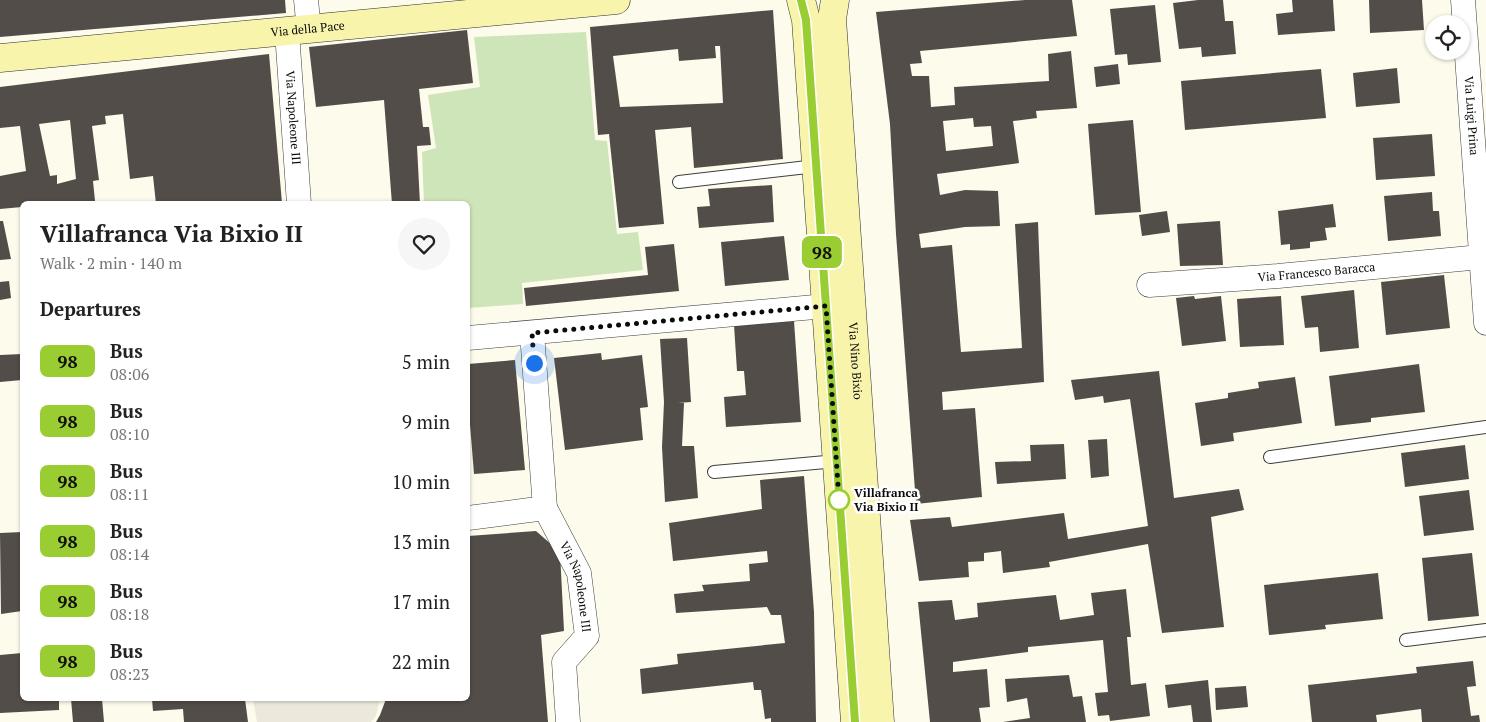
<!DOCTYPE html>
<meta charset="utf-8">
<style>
:root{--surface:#fff;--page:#f6f6f6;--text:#222;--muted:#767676}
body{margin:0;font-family:"PT Serif",serif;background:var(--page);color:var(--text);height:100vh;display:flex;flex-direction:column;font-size:19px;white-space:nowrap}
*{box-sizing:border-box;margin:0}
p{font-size:16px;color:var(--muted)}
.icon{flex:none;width:28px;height:28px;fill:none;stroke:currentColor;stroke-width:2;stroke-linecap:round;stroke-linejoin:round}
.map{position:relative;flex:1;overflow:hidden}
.drawer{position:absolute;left:20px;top:201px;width:450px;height:500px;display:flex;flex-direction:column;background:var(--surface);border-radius:8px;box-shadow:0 1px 4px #0004}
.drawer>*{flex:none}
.badge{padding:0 10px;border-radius:8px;font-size:18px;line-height:32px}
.tools{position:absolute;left:1425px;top:15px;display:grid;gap:10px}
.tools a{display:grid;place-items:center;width:45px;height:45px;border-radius:50%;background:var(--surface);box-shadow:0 1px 4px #0004;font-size:25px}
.you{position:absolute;width:25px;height:25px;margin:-12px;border:4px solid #fff;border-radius:50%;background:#1a73e8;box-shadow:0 0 0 8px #1a73e833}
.map>.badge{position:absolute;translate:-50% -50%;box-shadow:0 0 0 2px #fff}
h2{padding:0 20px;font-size:19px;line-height:45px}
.round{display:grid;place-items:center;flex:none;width:52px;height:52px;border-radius:26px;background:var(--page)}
.summary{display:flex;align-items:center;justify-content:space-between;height:85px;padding:0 20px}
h1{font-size:24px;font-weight:700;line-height:38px}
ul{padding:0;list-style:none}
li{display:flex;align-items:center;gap:15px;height:60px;padding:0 20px}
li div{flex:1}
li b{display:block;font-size:19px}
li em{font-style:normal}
li .badge{min-width:55px;font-weight:700;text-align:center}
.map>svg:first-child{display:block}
</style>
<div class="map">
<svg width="1486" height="722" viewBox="0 0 1486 722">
<rect width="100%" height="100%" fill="#fdfbeb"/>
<path fill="#cde5b8" d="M586,32L595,140L607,141L617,234L638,232L643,270L522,283L523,304L468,308V204H424L422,152L436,148L428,95L480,87L474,37Z"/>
<path fill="#ece9dc" d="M253,699H380L376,716L371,722H257Z"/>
<path fill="#534d49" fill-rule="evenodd" d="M0,0H285L286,13L0,37Z
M1025,0H1072L1077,36L920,51L922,63L910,64L912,76H929L931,107L955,105L954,87L1049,81L1048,54L1071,51L1077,108L1036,111L1037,118L1013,121L1019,163L937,174L940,195L965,190L998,191L1000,226L965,227L919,234L921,248L952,245L961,352L1022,348L1015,224L1038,222L1044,382L942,392L943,410L975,408L982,497L916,504L896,234L890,124L876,12ZM973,118L974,127L991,126L993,146L946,151L943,121Z
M1198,0H1223L1225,21H1233L1236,54L1202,57L1201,47L1179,49L1173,3Z
M1292,0H1333L1335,31L1278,35L1276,14L1293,12Z
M1369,0H1422L1424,30L1370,33Z
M1155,5L1161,62L1128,65L1127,54L1115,55L1110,9Z
M773,10L783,159L694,168L691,127L655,130L664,224L619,228L609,134L598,135L590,27ZM715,46H720L723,103L620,107L613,56L678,49L679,61L716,58Z
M467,30L473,83L419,89L423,127H429L431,145L417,146L420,204H392L384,100L316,107L309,47Z
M269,54L282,203L156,204L153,176L130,179L123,114L105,116L106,124L92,126L99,180L93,181L95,201L80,204H22V207L0,209V176L26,171L20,126L0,128V87ZM70,120L76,179L57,184V175L50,176L39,124Z
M1118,64L1120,84L1096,87L1094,67Z
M1397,68L1400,103L1356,107L1353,73Z
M1321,69L1326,118L1185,130L1181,81Z
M1133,120L1141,212L1095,215L1088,124Z
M1432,134L1435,176L1376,180L1373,138Z
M772,185L774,222L699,228L697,207L710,206L708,189Z
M1432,192L1433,211H1439L1441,236L1388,241L1384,196Z
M1333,204L1336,227L1325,228L1327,240L1310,242V248L1290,250V244L1281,245L1278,211Z
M1167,211L1170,232L1142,236L1139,215Z
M0,221H3L11,259L0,260Z
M1220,221L1223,265L1180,266L1177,224Z
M784,236L789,280L725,286L721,242Z
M674,244L679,291L526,306L524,288L648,275L645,247Z
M1444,275L1450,328L1386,335L1381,282Z
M9,281L11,298L0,300V282Z
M1354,290L1359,348L1320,352L1318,327L1305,328L1301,296Z
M1194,296L1195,299L1221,296L1226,341L1182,346L1176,298Z
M1281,296L1284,345L1240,347L1237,299Z
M794,321L801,422L726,427L724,397L746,395L744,371H737L734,325Z
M687,338L691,402L678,403H684L682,446H694L698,498L665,502L662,447L664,402L660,339Z
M601,353L602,360L642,355L648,407L640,408L643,440L565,450L554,358Z
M22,354V380L0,382V355Z
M515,360L525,470L474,474L469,412H468V364Z
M1419,364L1425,412L1371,418V422L1335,426L1329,376Z
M1159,371L1174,498L1239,489L1244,510L1211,517L1224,627L1162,633L1148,544L1049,562L1050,567L1003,573L1001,551L984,553V561L968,562L969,577L919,581L910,520L950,517L952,527L1064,513L1068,539L1148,526L1130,399L1104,403L1103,396L1075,400L1071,380Z
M1295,377L1302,423L1233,433L1234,441L1201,446L1195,403L1228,398V393L1259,388L1258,382Z
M1107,439L1109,476L1091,478L1088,440Z
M1064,444L1066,479L997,484L995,462L1031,461L1030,445Z
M1465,445L1469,479L1405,487L1401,453Z
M804,476L814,612L816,722H771V718L765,719L761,690H754L753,682L642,694L640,669L678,664L677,654L785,643L781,615H771L767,607L676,613L674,594L704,591L702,585L750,581L749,564L768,562L767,551L673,561L669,523L762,509L760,480Z
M1469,490L1474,530L1424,536L1419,496Z
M536,531L560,552L564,631L541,635L548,722H376L380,715L386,699H468V536Z
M22,532V611L1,614L0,533Z
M1472,553L1479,616L1428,621L1422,558Z
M1378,573L1383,619L1325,625L1326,629L1269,635L1264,585Z
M1126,589L1131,637H1127L1131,685L1146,683L1150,716L1110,721L1109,715L1098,716L1095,693L1108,692L1103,640L1028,647V652L953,662V672L987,669L990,707L979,708L981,722H930L918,602L952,600L955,620L978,617L977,603L1056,595L1060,620L1094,615L1091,593Z
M22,653V699H59V710L0,713V655Z
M1473,661L1476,686L1467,687L1471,716L1479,715L1480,722H1422L1421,709L1376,715L1377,722H1312L1308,685L1417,673L1416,667Z
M1069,675L1073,697L1082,696L1086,722H1003L1030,718L1027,698L1007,702L1005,679Z
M1208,680L1212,722H1193L1191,705L1168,708L1165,685Z
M1246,686L1248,707L1216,710L1215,688Z
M71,699H102L104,722H73Z
M152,699H245L248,722H184L183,709L153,711Z"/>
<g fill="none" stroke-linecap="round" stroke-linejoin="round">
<defs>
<path id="lane" d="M679,182L816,166
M1270,457L1486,427
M714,472L837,461
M1406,640L1486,630"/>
<g id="street">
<path d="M306,0L309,30"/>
<path id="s1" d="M1463,0L1486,323"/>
<path id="s2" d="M287,32L299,204"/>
<path id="s3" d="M1149,285L1278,276L1481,257"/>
<path d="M468,338L826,306"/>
<path id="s4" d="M545,508L579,573L587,636L564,662L568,722"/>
<path d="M468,518L545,508L532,333"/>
</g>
<g id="secondary">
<path d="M801,0L806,20L855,722"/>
<path id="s5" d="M835,0L832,19L880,722"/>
<path id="s6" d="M0,58L616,0"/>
</g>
</defs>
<use href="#lane" stroke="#3e3e3e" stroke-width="14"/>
<use href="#street" stroke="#3e3e3e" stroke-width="25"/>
<use href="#secondary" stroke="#2d2d2d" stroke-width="29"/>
<use href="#lane" stroke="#fff" stroke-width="12"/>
<use href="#street" stroke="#fff" stroke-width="24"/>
<use href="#secondary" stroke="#f8f4ab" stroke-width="28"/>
</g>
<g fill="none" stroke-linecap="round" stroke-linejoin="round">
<defs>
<path id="line" d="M801,0L806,20L855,722"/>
</defs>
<use href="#line" stroke="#fff" stroke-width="11"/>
<use href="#line" stroke="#9acd32" stroke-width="8"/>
<path stroke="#0b0b0b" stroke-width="5" stroke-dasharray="0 9" d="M534,363L532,333L826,306L839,500"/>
</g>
<circle fill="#fff" stroke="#9acd32" stroke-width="2.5" cx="839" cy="500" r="10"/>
<g text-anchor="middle" stroke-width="5" stroke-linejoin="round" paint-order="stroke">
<g font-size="12" fill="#0b0b0b" stroke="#fff">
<text dy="4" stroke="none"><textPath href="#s6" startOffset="309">Via della Pace</textPath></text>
<text dy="4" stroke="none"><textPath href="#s1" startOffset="116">Via Luigi Prina</textPath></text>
<text dy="4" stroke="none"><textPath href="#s2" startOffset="86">Via Napoleone III</textPath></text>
<text dy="4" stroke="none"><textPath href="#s3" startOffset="168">Via Francesco Baracca</textPath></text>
<text dy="4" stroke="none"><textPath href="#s5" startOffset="362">Via Nino Bixio</textPath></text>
<text dy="4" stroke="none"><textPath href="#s4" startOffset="86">Via Napoleone III</textPath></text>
</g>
<g font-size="12" font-weight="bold" fill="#0b0b0b" stroke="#fff" text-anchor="start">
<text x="854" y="497">Villafranca<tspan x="854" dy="14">Via Bixio II</tspan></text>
</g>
</g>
</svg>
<div class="tools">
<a><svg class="icon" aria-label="locate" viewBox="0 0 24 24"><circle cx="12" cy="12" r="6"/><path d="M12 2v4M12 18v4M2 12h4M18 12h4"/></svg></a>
</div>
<div class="you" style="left:534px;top:363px"></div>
<b class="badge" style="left:822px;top:252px;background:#9acd32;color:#111">98</b>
<section class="drawer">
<div class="summary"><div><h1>Villafranca Via Bixio II</h1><p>Walk · 2 min · 140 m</p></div><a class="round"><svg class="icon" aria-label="heart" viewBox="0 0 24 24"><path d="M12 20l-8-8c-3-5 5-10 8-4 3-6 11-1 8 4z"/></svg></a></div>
<h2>Departures</h2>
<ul>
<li><span class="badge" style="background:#9acd32;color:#111">98</span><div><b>Bus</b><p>08:06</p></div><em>5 min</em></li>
<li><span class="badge" style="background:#9acd32;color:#111">98</span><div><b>Bus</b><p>08:10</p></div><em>9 min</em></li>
<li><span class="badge" style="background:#9acd32;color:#111">98</span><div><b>Bus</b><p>08:11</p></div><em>10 min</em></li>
<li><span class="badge" style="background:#9acd32;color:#111">98</span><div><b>Bus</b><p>08:14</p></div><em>13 min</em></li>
<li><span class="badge" style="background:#9acd32;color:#111">98</span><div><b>Bus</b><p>08:18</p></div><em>17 min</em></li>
<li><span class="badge" style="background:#9acd32;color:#111">98</span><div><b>Bus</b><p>08:23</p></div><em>22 min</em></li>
</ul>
</section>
</div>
